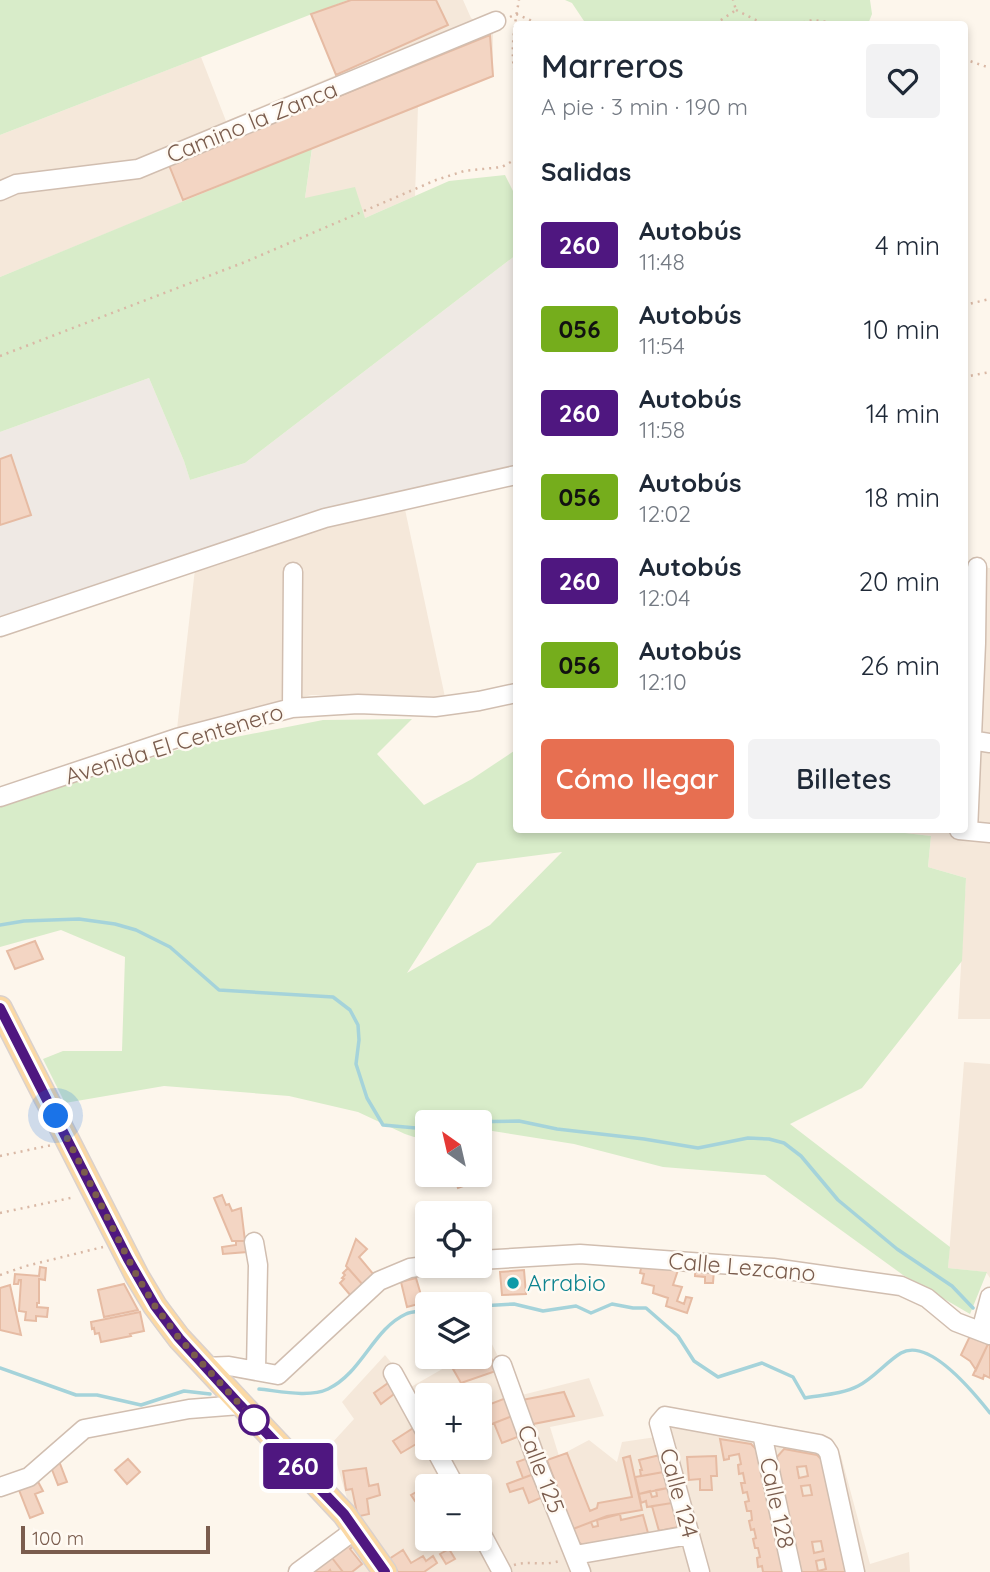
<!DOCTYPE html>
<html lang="es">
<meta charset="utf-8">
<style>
:root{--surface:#fff;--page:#f2f2f3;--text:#1f2937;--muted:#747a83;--accent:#e76f51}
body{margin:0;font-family:Quicksand,sans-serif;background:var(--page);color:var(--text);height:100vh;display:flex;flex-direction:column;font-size:26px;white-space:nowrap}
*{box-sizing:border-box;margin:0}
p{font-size:23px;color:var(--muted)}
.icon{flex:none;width:38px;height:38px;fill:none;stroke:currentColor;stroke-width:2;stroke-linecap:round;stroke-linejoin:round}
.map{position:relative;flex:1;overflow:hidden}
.drawer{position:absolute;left:513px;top:21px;width:455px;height:812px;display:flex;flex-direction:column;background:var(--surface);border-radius:7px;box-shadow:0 4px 10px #0003}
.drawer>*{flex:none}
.badge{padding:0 14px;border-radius:5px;font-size:24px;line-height:46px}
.needle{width:46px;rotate:326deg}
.controls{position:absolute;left:415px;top:1110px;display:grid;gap:14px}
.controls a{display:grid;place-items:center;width:77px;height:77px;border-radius:7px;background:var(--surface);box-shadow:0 4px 10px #0003;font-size:35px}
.scale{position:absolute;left:21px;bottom:18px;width:189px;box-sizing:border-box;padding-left:7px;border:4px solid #7a5c4d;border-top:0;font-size:19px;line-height:24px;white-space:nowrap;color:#7a5c4d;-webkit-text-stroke:5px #fffaf3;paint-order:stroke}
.you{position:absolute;width:35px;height:35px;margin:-18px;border:5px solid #fff;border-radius:50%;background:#1a73e8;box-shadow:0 0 0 10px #1a73e833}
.map>.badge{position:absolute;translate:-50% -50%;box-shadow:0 0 0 4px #fff}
h2{padding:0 28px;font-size:26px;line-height:63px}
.round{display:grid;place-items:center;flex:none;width:74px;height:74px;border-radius:7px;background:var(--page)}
.headline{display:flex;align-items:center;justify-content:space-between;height:119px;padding:0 28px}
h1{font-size:33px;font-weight:600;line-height:52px}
.action{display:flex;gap:14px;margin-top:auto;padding:14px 28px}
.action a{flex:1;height:80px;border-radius:7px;background:var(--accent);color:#fff;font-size:28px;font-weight:600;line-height:80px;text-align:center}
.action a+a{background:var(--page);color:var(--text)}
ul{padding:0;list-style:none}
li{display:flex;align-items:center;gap:21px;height:84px;padding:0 28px}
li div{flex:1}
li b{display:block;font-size:26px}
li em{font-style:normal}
li .badge{min-width:77px;font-weight:700;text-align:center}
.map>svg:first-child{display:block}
</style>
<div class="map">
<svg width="990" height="1572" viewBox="0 0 990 1572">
<rect width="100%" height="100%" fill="#fdf6ec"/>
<path fill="#f5e8da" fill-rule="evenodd" d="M348,0H463L471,18L493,32V76L418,106L415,196L365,218L305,198L312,149L0,277V135L201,57L226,121L336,75L311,14Z
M403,500L445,697L311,695L177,729L196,560Z
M977,567L990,568V1019H958L966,878L928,867L931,836L879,830H964V570Z
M964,1062L990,1064V1278L986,1272L948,1268Z
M491,1342L502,1365L514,1397L589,1378L604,1416L550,1427L559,1456L589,1440L617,1462L622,1442L663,1436L665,1416L832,1440L841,1456L870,1564L909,1552L910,1572H298L356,1529L331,1444L354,1419L342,1402L385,1355L411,1387L444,1368L442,1356H480V1346ZM427,1395H480V1447H427ZM427,1486H480V1538H427Z"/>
<path fill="#efe9e4" d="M516,255V475L325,518L0,627V432L149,378L184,461L190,480L245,463Z"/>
<path fill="#d8ecc9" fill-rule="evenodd" d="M0,0H348L0,135Z
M565,0H870L872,14L868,24H586L572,3Z
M312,148L305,198L355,187L365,218L449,181L505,175L516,197V255L245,463L190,480L184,461L149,378L0,432V277Z
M412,719L377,754L424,805L472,779L514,751L516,747V830H879L931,836L928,867L966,878L962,961L862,1088L790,1124L950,1247L948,1268L987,1272L970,1314L903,1275L765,1175L663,1167L574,1144L480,1129V1122H427V1136L414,1137L405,1134L358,1112L289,1096L164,1086L65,1103L43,1059L63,1051H122L125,957L61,930L0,947V805L190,746L323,720ZM562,852L490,925L407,973L477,863Z"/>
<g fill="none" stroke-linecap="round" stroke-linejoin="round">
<path stroke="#a5d3da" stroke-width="3.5" d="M0,925L24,921L79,919L115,924L136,930L170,947L219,990L333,997L350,1010L358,1025L359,1040L356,1064L367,1098L383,1125L427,1129
M460,1122L519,1121L557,1129L644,1139L698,1148L748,1138L769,1139L784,1143L801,1156L838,1200L897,1249L952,1286L973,1308
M480,1306L514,1304L543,1311L576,1306L591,1313L612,1304L633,1308H646L678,1336L694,1361L718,1377L762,1363L793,1377L805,1398C822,1395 843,1394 858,1386C874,1378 886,1362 901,1353C929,1337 975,1394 990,1413
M0,1368L76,1395H97L141,1405L184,1391L210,1394
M259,1389C279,1391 309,1398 328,1389C362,1373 373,1329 406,1314C411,1311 420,1312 427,1311"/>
</g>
<path fill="#f3d5c3" stroke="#e6bba3" stroke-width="2" fill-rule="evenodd" d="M351,0H436L448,25L336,75L311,14Z
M490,35L493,76L183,200L169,165Z
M11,455L31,515L0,525V459Z
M35,941L43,959L15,969L7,951Z
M441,1174H465L469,1184L458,1188L454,1176L444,1180Z
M222,1195L226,1205L229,1204L232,1211L241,1208L245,1241H232L214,1198Z
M356,1239L367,1249L359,1257L374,1275L363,1285L346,1266Z
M236,1241H245L247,1252L223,1254L222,1247L236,1245Z
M642,1264L679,1267L673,1285L682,1287L677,1301L684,1304L686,1297L692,1298L687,1313L666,1306L668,1298L653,1293L654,1286L642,1283L644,1274L640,1273Z
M40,1267L46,1268L45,1280L39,1279V1303H37V1307L48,1308L47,1317L36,1316V1321L25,1320L26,1312L19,1311L21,1280H19L18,1284H14L15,1274L39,1276Z
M348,1268L363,1285L351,1296L340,1283L344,1279L342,1278L345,1275L343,1273Z
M695,1268L714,1270L713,1283H705V1277L695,1276Z
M524,1270L526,1294L502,1295L500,1272Z
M416,1278L421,1295L424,1294L426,1302L407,1307L401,1282Z
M124,1284L138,1310L104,1317L98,1290Z
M10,1285L21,1335L0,1330V1288Z
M140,1312L144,1331L130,1334L131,1336L101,1342L99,1333L95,1334L94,1328L92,1329L91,1322Z
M970,1336L988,1344L976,1370L970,1361L961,1355Z
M988,1344L990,1345V1378L984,1375L983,1379L973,1375Z
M490,1355L496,1371L461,1383L453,1369Z
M463,1357L466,1364L453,1369L450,1362Z
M391,1381L398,1391L381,1404L374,1393Z
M564,1392L574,1416L533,1424L522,1400Z
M506,1398L512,1416L487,1426L480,1408Z
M512,1416L520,1436L502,1443L494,1423Z
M415,1427L423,1440L401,1453L393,1441Z
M720,1439L751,1444L759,1452L783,1572H763L762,1566L758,1567L757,1558L760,1557L758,1548H755L753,1539L756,1538L754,1529L751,1530L749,1521L752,1520L751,1511H747L745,1502L749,1501L747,1492L743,1493L741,1483H745L743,1473L739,1474L738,1465L741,1464L739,1454L729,1456V1459L724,1460Z
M784,1449L817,1455L824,1462L846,1572H800L776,1458ZM806,1466L808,1476L799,1478L797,1467ZM810,1485L812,1495L803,1496L801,1486ZM821,1541L823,1551L814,1553L812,1542ZM824,1559L826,1569L818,1571L816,1561Z
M567,1453L590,1511L597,1508L598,1503L632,1497L623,1458L630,1456L642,1510L607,1516L573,1529L547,1460Z
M660,1455L664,1472L641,1476L640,1470H642L639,1460Z
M716,1456L717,1476H711L712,1490H700V1479L689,1480L687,1457Z
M528,1458L534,1474L523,1478L517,1462Z
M128,1459L140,1472L127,1484L115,1470Z
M59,1461L67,1482L58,1485L51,1467Z
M366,1468L369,1486L378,1484L380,1495L367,1499L369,1514L360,1516L357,1513L352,1489L346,1490L343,1471Z
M664,1472L668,1488L639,1494L635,1477Z
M534,1474L543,1497L529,1503L523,1488L510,1492L507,1484Z
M35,1476L43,1491L35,1494L43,1513L30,1518L19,1490Z
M668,1488L672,1503L647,1507L646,1501L641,1503L639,1494L650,1491L652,1497L657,1496L656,1490Z
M420,1490L423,1496L415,1501L411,1495Z
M672,1503L678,1527L659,1531L652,1506Z
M620,1514L621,1520L643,1515L648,1533L583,1545L578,1542L573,1529L591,1522L593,1527L598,1526L597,1520Z
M350,1538L356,1544L350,1549L362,1564L352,1572H343L329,1554Z
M449,1549L455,1559L446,1564L440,1554Z
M403,1550L411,1563L423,1556L426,1561L433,1556L437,1563L424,1572H398L389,1559Z
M329,1554L343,1572H331L330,1570L328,1572H306Z"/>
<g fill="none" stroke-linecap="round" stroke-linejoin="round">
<defs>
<path id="minor" d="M0,191L16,184L138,169L496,21
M0,627L325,518L516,475
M292,708L293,572
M964,739L990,743
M0,797L177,738L292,708L358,704L435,707L479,701L516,693
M959,830L990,833
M968,831L976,643L977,567
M254,1242L258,1265L256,1371
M480,1260L580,1254L773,1268L901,1286L927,1298L956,1322L990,1335
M981,1331L990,1297
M502,1365L538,1465L581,1572
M205,1367L229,1366L278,1375L379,1281L410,1268L432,1265
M393,1373L427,1435
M762,1434L792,1572
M434,1447L455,1486
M0,1487L29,1477L84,1429L189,1409L240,1405
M480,1531L502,1572
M575,1555L690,1535
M298,1572L356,1529
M700,1572L659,1423L665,1416L819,1444L825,1447L829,1453L855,1572"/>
<path id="major" d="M0,1008L137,1276L155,1306L179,1338L344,1514L385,1572"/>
</defs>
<use href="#minor" stroke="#d1beb0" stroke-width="21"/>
<use href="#major" stroke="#dad1cd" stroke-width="26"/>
<path stroke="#d9b8a5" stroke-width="2.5" stroke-dasharray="2 5" stroke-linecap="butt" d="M736,10L764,24
M510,17L516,14L539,24
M715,24L736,10L733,0
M796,24L813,20L840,24
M964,59L990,68
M516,77C509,54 515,23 519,0
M964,305L990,299
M0,356L245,262L436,180L464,171L502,167L516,159
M964,377L990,372
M0,1156L52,1145
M0,1213L75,1197
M0,1275L26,1266L103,1247
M514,1565C529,1560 546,1567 562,1560"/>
<use href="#minor" stroke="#fff" stroke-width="18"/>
<use href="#major" stroke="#fbd9a5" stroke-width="23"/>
</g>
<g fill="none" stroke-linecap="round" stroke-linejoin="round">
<defs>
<path id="line" d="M0,1008L128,1259L155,1306L179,1338L240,1405L344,1514L385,1572"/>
</defs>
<use href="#line" stroke="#fff" stroke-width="16"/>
<use href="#line" stroke="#4f1780" stroke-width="10"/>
<path stroke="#7a5c4d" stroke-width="7" stroke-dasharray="0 12.6" d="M56,1116L137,1276L155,1306L179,1338L254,1420"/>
</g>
<circle fill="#0f9aa8" stroke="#fffaf3" stroke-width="2.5" cx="513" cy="1283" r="7"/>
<circle fill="#fff" stroke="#4f1780" stroke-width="3.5" cx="254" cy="1420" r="14"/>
<g text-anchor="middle" stroke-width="5" stroke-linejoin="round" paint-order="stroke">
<g font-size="23" fill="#7a5c4d" stroke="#fffaf3">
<text transform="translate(252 122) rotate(-22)" y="8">Camino la Zanca</text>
<text transform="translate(174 744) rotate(-17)" y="8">Avenida El Centenero</text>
<text transform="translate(742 1267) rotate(5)" y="8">Calle Lezcano</text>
<text transform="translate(541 1469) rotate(69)" y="8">Calle 125</text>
<text transform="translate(679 1493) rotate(75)" y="8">Calle 124</text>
<text transform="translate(777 1503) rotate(78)" y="8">Calle 128</text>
</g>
<g font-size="23" fill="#0d838f" stroke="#fffaf3" text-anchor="start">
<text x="527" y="1291">Arrabio</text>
</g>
</g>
</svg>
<div class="controls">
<a><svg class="needle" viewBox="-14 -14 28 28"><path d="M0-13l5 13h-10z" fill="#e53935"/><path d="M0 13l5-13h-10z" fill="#747a83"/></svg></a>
<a><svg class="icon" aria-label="locate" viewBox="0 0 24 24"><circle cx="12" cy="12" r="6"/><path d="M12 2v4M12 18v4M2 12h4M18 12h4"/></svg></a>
<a><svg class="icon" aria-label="layers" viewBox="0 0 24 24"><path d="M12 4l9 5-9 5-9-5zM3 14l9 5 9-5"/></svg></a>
<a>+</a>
<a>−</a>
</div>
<div class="scale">100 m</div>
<div class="you" style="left:56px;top:1116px"></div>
<b class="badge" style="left:298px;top:1466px;background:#4f1780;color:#fff">260</b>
<section class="drawer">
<div class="headline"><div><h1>Marreros</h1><p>A pie · 3 min · 190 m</p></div><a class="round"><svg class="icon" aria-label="heart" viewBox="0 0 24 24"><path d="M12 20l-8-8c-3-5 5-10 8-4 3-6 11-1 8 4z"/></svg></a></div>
<h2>Salidas</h2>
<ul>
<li><span class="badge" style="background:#4f1780;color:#fff">260</span><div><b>Autobús</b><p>11:48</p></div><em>4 min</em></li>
<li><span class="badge" style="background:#75ad1c;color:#111">056</span><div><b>Autobús</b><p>11:54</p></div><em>10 min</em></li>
<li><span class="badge" style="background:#4f1780;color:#fff">260</span><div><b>Autobús</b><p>11:58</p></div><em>14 min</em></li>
<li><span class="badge" style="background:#75ad1c;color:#111">056</span><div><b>Autobús</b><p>12:02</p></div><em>18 min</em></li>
<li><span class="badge" style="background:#4f1780;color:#fff">260</span><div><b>Autobús</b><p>12:04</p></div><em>20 min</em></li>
<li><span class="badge" style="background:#75ad1c;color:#111">056</span><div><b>Autobús</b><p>12:10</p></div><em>26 min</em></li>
</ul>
<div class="action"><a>Cómo llegar</a><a>Billetes</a></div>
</section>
</div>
